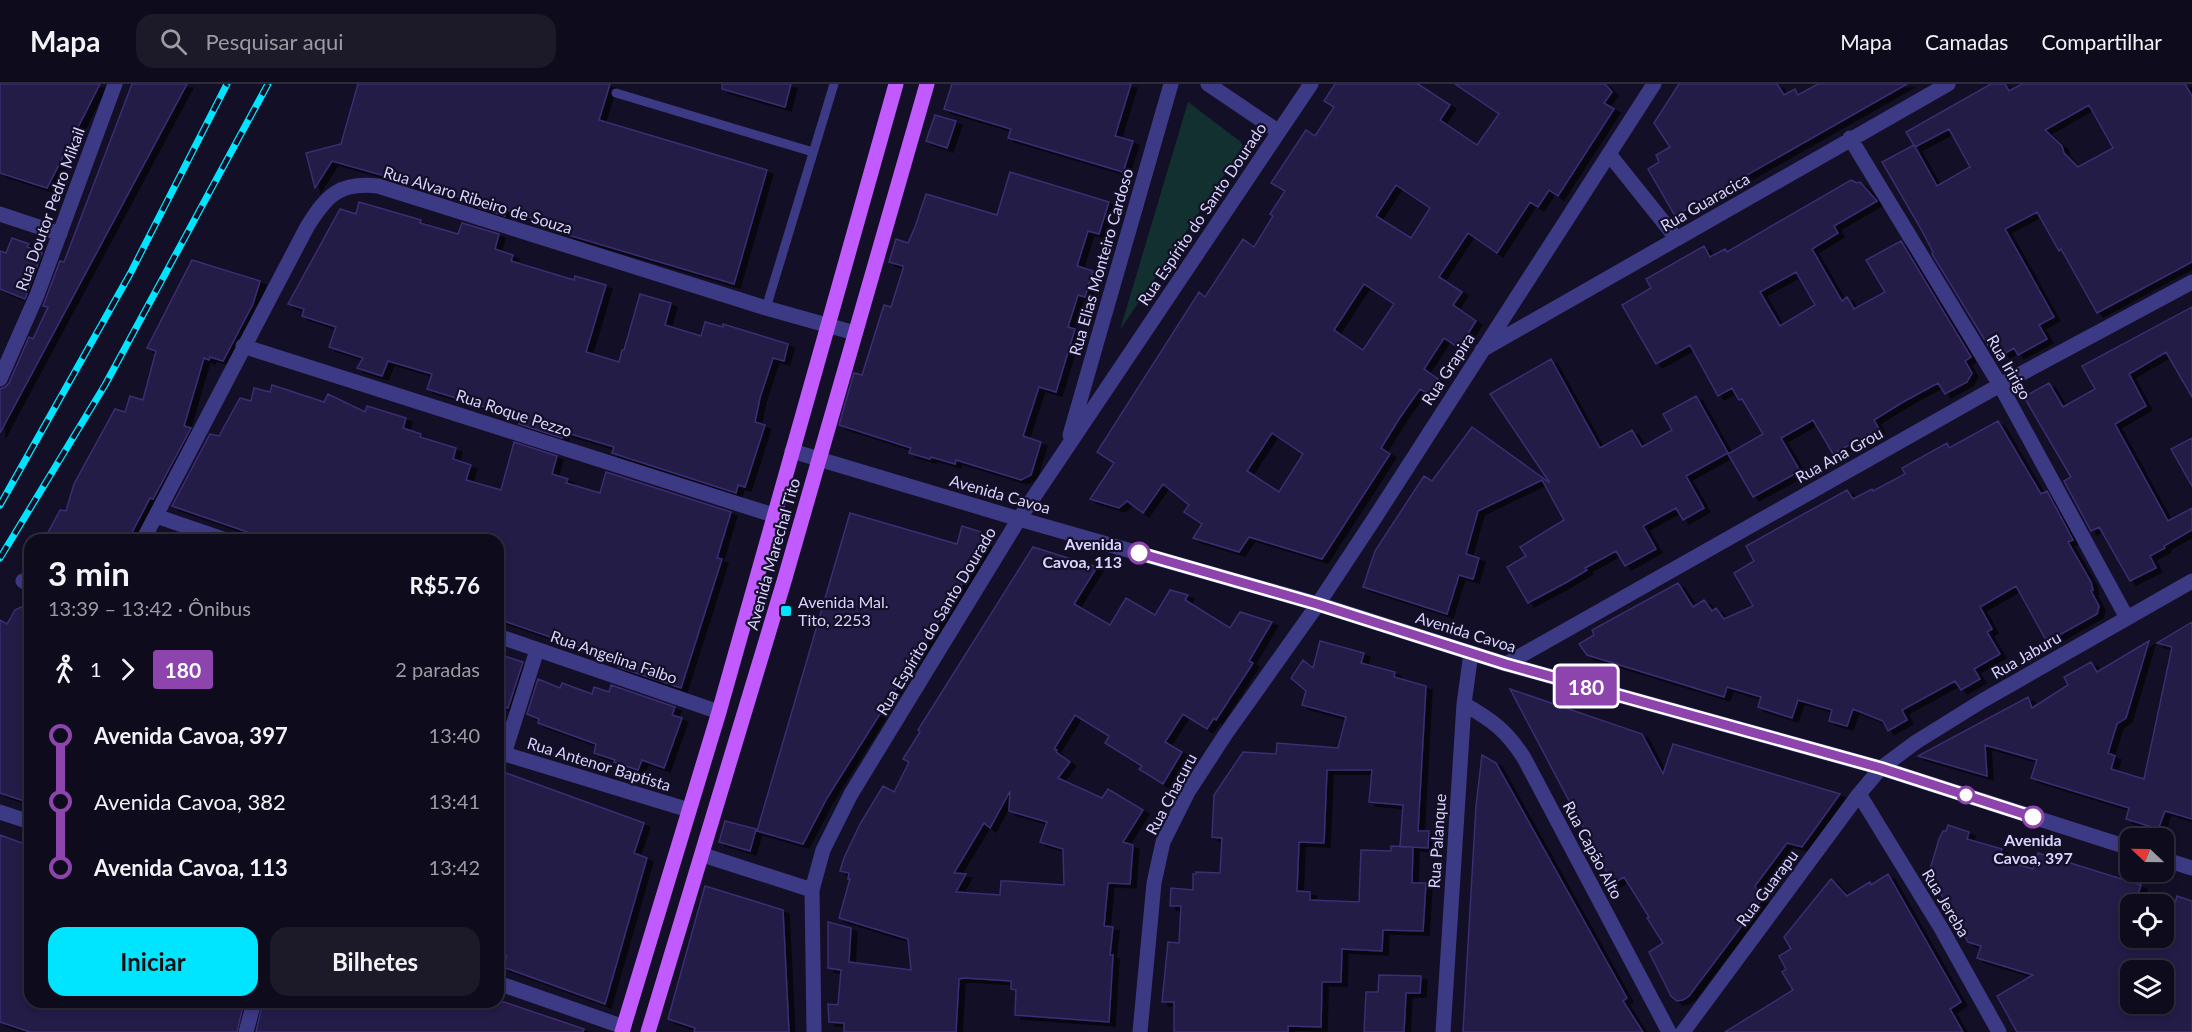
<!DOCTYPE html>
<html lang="pt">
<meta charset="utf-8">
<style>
:root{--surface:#0e0b1c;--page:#1c1929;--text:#f1f3f6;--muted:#9b9ba3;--line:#2e2b3b;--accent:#00e5ff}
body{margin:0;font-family:Lato,sans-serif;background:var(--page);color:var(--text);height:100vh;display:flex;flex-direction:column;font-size:22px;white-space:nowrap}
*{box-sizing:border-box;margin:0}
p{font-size:20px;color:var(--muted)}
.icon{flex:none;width:33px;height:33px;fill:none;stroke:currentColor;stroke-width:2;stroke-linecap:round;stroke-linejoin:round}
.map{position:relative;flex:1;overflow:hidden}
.sheet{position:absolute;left:24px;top:450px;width:480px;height:474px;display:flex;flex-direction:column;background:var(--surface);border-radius:18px;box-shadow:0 3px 9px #0003,0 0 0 2px var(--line)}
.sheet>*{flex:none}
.badge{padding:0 12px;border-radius:4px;font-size:21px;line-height:39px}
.needle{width:39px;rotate:292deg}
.controls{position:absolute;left:2120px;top:744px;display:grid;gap:12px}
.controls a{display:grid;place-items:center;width:54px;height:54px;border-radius:12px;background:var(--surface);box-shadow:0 3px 9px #0003,0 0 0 2px var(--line);font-size:30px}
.map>.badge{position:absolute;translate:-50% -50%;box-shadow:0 0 0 3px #fff}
.legs{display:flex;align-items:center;gap:9px;height:66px;padding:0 24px;font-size:20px}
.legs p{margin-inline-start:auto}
.headline{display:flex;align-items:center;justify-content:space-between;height:102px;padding:0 24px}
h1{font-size:33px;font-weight:700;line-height:45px}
.action{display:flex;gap:12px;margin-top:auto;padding:12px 24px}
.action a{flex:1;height:69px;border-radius:18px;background:var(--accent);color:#111;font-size:24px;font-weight:700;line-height:69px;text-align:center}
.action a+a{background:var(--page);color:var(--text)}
ul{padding:0 24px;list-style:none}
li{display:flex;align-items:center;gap:21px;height:66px;font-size:22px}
li i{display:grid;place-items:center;width:9px;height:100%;margin:0 8px;background:currentColor}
li i::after{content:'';width:15px;height:15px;margin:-8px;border:4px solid;border-radius:50%;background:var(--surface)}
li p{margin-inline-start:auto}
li:first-child i{background:linear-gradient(#0000 50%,currentColor 0)}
li:last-child i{background:linear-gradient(currentColor 50%,#0000 0)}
header{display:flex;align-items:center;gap:36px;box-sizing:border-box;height:84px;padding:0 30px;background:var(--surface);border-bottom:2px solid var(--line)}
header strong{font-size:28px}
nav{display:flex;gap:33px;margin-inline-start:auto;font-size:21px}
.search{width:420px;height:54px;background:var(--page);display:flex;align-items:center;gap:15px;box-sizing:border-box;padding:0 21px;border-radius:18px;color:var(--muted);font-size:22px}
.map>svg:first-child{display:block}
</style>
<header>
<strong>Mapa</strong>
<div class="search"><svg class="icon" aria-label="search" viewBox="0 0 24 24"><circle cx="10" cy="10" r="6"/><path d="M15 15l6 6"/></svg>Pesquisar aqui</div>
<nav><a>Mapa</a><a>Camadas</a><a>Compartilhar</a></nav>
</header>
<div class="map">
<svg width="2192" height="948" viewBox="0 0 2192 948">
<defs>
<filter id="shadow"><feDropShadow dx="6" dy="4" stdDeviation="0" flood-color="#0009"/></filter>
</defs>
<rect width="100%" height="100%" fill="#130f26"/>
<path fill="#12302f" d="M1188,18L1241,58L1243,63L1120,246Z"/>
<path fill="#241b47" stroke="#3b2d73" stroke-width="1.5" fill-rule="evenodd" filter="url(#shadow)" d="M0,0H100L47,104L0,89Z
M132,0H187L0,349V305L5,303L9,299L29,253L33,255L48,223L43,222L60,177L64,178Z
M358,0H610L599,36L767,86L734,200L568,151V145L506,126L505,132L468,120L470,116L332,77L315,104L306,69L341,60Z
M722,0H791L785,23L722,5Z
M952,0H1131L1115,52L1133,57L1123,88L1019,57L1008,54L1011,45L944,25Z
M1335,0H1418L1450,21L1440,36L1477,61L1499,30L1455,0H1605L1612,8L1604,19L1614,25L1558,112L1549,106L1538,123L1530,118L1497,169L1468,149L1439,193L1462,208L1453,221L1476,237L1459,264L1444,254L1424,285L1438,295L1428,310L1420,305L1399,335L1381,364L1390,370L1322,475L1249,453L1239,468L1193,454L1202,440L1184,428L1189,421L1163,400L1143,429L1127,417L1119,424L1090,415L1114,379L1097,368L1199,208L1205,213L1243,155L1254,163L1273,132L1270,130L1285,107L1271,99L1306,46L1315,52L1334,23L1324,17ZM1396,101L1430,124L1411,154L1376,132ZM1364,200L1394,220L1363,266L1334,246ZM1272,349L1303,370L1279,408L1247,387Z
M1679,0H1777L1784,11L1795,5L1798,11L1818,0H1907L1675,132L1648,85L1659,78L1656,71L1670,63L1654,39Z
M1991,0H2005L2009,7L2022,0H2185L2192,12V178L2097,229L2061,165L2059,167L2037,128L2005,145L2054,233L2039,241L2047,255L2018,271L2014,264L2004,270L1996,259L1989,263L1932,170L1933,168L1921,145L1882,78L1914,61L1937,102L1970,83L1949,45L1915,63L1906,48ZM2089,21L2113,64L2078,83L2064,69L2062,62L2045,46Z
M935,31L956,37L947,64L926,57Z
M1010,88L1109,118L1099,150L1088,147L1077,182L1093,187L1085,213L1078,211L1068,243L1075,245L1056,308L1039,303L1023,352L1041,358L1031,391L1021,396L956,376L955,380L931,373L930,375L909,369L911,364L839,341L854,289L862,291L884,221L891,223L903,185V182L889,178L896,155L908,159L915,143L926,110L997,131Z
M1851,96L1857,99L1860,98L1877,117L1834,142L1838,149L1812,165L1842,217L1847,213L1854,225L1885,208L1866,176L1901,157L1971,273L1965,277L1972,289L1967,298L1945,310L1938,299L1903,318L1874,336L1879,345L1833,370L1813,336L1781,354L1800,387L1753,413L1728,370L1763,350L1742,315L1739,316L1732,304L1718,312L1690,261L1656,280L1622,221L1651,204L1646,195L1704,162L1710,173L1725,165L1727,168ZM1796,188L1815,221L1780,242L1760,208Z
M359,118L421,136L420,139L458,150L462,139L499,150L495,165L513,171L511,177L574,196L575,192L606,201L586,268L619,278L622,266H624L640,210L671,219L665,241L701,252L705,238L723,243V240L788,260L784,277L773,274L760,314L755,338L765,341L745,403L738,401L736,409L612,369L614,363L564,348L562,354L519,340L520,334L427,305L432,290L388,277L382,292L357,284L363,274L329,263L336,243L302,232L304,225L288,220L340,125L356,130Z
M12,154L29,160L27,163L42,169L25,215L0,205V167L6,169Z
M192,176L260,197L253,220L223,277L210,273L209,276L204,274L184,342L191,344L153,415L150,414L128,456H44L60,426L66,427L74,400L115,325L125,328L130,312L143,316L156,267L147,264Z
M2192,223V313L2166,268L2129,290L2146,322L2115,340L2168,437L2192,424V446L2164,462L2165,464L2150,472L2156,484L2130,497L2099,443L2091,447L2064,397L2071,393L2024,313L2049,299L2063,323L2095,305L2082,282Z
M1551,275L1600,364L1632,346L1642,363L1672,346L1663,330L1696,312L1728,369L1686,392L1704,424L1683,436L1676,424L1643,442L1656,465L1625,482L1616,467L1585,484L1587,486L1567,498L1528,519L1507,483L1526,472L1520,463L1564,436L1542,396L1478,427L1466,470L1479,474L1473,495L1459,491L1447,530L1363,503L1375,467L1424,392L1432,397L1472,343L1550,399L1490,310Z
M272,301L324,318L328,310L365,328L367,322L406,334L403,344L421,350L420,353L456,364L453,375L471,381L466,396L501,406L514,358L557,372L552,390L568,395L566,399L600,409L606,388L731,428L717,474L722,475L681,604L618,583L620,577L498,535V456H271L172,422L210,350L219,352L240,314L251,317L254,304L270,308Z
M1998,337L2041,410L2047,407L2073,456L2068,458L2091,498L2093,506L2091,507L2099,522L2097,530L2047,558L2016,502L1980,523L1992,545L1987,548L2000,570L1974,585L1980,595L1961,606L1955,597L1902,626L1907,636L1888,647L1883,637L1853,625L1847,642L1829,637L1832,626L1798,616L1792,634L1758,623L1761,613L1727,603L1724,613L1587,571L1579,560L1594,551L1592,546L1678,499L1693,523L1704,516L1712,527L1716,524L1724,535L1753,522L1734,489L1754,477L1746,462L1847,406L1853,415L1872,405L1873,407L1905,390L1902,384L1947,359L1949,364Z
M2192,354V402L2171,365Z
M850,429L957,460L962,442L981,448L986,462L827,714L803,760L757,747Z
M1033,463L1097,483L1074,520L1110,541L1126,514L1155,531L1170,506L1188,511L1185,516L1230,544L1240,528L1272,538L1249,577L1253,579L1216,636L1214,634L1207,645L1183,630L1165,658L1182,668L1163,700L1139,685L1142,682L1105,659L1109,652L1075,631L1054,665L1057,666L1056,668L1070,678L1058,694L1102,714L1108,705L1143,726L1123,758L1133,761L1130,800L1108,799L1104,842L1113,843L1110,871H1113L1109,938L1015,931L1016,906L1011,905V897L965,894L959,895L956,948H844V939L829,938L828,920L838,921L841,886L828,884V838L851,844L849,878L911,886L908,855L839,834L850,795H848L849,789L840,787L844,774L860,740L883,702L894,708L909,678L903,675L920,648L918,646ZM1010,707L1009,727L1047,738L1040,758L1063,765L1064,801L1006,797H1001L1000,811L956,808L966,790L954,789L984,739L990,744Z
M21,523L30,526V719L0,709V536L7,540L15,526Z
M2192,538V735L2165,727L2159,743H2152L2126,735L2129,724L2031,694L2037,676L1985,661L1987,692L1918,672L2028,613L2032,624L2068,601L2064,593L2091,578L2097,588L2149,557L2126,634L2117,640L2108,669L2115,672L2111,685L2144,695L2172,563L2157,559Z
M1320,557L1364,569L1361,579L1395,588L1394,593L1426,602L1418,747H1429L1428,764L1413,763L1412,799H1426L1423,847L1383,846L1382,867L1342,865L1341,898H1322L1321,943L1288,942V948H1174V918H1162L1168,858L1179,859L1181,822H1170L1171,804L1193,806V790H1196V788L1220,789L1222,754L1212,753L1214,711L1243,668L1276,670L1277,659L1338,664L1346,633L1302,621L1306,607L1291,594L1303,576L1313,584ZM1327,686H1372L1369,718L1403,721L1400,763H1413L1391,762V767L1361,766L1359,818L1310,816V808L1297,807L1299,758L1324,759Z
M498,570L523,578L508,624L498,621Z
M538,595L560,604L562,599L592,610L594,603L609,608L611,601L675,623L672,631L682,634L664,684L642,676L638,686L614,678L615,676L594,669L596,660L538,639L539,635L527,630Z
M1510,605L1642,650L1663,690L1673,660L1840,710L1802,763L1787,759L1755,802L1762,815L1689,912L1683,916L1677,917L1671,912L1649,868L1663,859L1647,834L1649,833L1624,793L1613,800Z
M1482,671L1496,679L1627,914L1623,917L1643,948H1463L1476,722Z
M498,686L644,739L634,769L647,774L605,920L503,883L507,872L498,871Z
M725,737L756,745L750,767L719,758Z
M1948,741L1969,748L1967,755L2002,765L1999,775L2033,785L2038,769L2141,801L2135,820H2130V854H2163V823L2173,826L2177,812L2192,817V948H2017L1997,912L2033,891L1977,874L1981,862L1968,858L1929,789L1939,755L1943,747H1946ZM2130,886H2163V920H2130Z
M0,751L30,762V918H244L237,948H30L0,938Z
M1888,790L1961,918L1950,925L1963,948H1725L1793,906L1782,888L1786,885L1779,872L1791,865L1784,853L1831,795L1847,812L1870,798L1871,801Z
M705,802L783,826L789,948H694L695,944L668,935Z
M1379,891L1421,892L1420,909H1406L1404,948H1364L1366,908H1378Z
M263,918H504L584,945L583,948H256Z"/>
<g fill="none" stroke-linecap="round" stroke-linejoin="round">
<path stroke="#3d3a85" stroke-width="9" d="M616,9L813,68
M766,224L834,0"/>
<path stroke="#3d3a85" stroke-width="15" d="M1208,0L1279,48
M1850,54L2000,301L2127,534
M1609,70L1677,155
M0,130L60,150
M243,262L773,431
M1482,266L1948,0
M0,295L37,211L115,0
M1070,351L1171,0
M156,432L226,456
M143,456L307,143C327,111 339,98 378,102L766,224L855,249
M23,497L30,500
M498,552L719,628
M1506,580L2000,301L2192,198
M1464,620C1492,636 1507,647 1524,674L1669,948
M498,668L689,726
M504,670L537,566
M1859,710L1941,844L1999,948
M0,728L30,738
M703,771L812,806
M498,899L624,943
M246,948L254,918
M814,948L812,806L823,766L851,710L1019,435L1311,0
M1140,948L1154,799L1163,758L1188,708L1225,651L1318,520L1378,429L1654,0
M1443,948L1464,620L1471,569
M1683,948L1859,710L1881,684L1916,658L1982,617L2192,497"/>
<path stroke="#3d3a85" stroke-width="15" d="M792,367L1019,435L1318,520L1506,580L1881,684L2130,764
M2163,775L2192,784"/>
<path stroke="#c25bff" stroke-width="15" d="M622,948L719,628L896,0
M648,948L785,494L927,0"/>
<defs>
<path id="rail" d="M0,421L130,190L227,0
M0,474L105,301L268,0"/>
</defs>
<use href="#rail" stroke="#00e5ff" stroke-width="7"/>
<use href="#rail" stroke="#130f26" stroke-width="4.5" stroke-dasharray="14" stroke-linecap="butt"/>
</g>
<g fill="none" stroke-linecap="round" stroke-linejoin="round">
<defs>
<path id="line-1" d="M1139,469L1317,520L1506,580L1881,684L2033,733"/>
</defs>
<use href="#line-1" stroke="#fff" stroke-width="14"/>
<use href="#line-1" stroke="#8e44ad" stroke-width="9"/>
</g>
<g fill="#fff" stroke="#8e44ad" stroke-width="3">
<circle cx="1139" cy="469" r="10"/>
<circle cx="1966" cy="711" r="8"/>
<circle cx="2033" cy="733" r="10"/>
</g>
<rect fill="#00e5ff" stroke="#130f26" stroke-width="2" x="780" y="521" width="12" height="12" rx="3"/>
<g text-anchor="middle" stroke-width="4.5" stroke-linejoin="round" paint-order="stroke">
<g font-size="16" fill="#d9d4ff" stroke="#130f26">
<text transform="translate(478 116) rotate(17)" y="6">Rua Alvaro Ribeiro de Souza</text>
<text transform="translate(1705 118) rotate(-30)" y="6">Rua Guaracica</text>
<text transform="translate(50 125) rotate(-70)" y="6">Rua Doutor Pedro Mikail</text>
<text transform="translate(1202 130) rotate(-56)" y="6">Rua Espírito do Santo Dourado</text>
<text transform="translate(1101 178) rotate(-74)" y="6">Rua Elias Monteiro Cardoso</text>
<text transform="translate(2009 283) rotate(60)" y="6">Rua Iririgo</text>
<text transform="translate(1448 285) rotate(-57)" y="6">Rua Grapira</text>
<text transform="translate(514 329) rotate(18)" y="6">Rua Roque Pezzo</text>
<text transform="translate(1839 371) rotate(-29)" y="6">Rua Ana Grou</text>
<text transform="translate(1000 410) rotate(16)" y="6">Avenida Cavoa</text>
<text transform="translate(773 470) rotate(-74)" y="6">Avenida Marechal Tito</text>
<text transform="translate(936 537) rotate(-59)" y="6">Rua Espírito do Santo Dourado</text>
<text transform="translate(1466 548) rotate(17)" y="6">Avenida Cavoa</text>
<text transform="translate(2026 571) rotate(-30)" y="6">Rua Jaburu</text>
<text transform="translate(614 573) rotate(19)" y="6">Rua Angelina Falbo</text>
<text transform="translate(599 680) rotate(17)" y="6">Rua Antenor Baptista</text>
<text transform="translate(1171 710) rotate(-62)" y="6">Rua Chacuru</text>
<text transform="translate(1437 757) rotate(-86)" y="6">Rua Palanque</text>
<text transform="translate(1593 766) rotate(62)" y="6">Rua Capão Alto</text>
<text transform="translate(1767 804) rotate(-53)" y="6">Rua Guarapu</text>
<text transform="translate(1946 819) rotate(59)" y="6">Rua Jereba</text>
</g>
<g font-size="16" font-weight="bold" fill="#d9d4ff" stroke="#130f26" text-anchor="end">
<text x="1122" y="466">Avenida<tspan x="1122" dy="18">Cavoa, 113</tspan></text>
<text x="2033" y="762" text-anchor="middle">Avenida<tspan x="2033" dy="18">Cavoa, 397</tspan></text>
</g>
<g font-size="16" fill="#d9d4ff" stroke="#130f26" text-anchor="start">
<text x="798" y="524">Avenida Mal.<tspan x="798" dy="18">Tito, 2253</tspan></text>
</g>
</g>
</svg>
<div class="controls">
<a><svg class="needle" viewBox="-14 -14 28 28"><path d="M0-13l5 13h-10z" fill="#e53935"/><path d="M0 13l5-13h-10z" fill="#9b9ba3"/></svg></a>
<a><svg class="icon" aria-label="locate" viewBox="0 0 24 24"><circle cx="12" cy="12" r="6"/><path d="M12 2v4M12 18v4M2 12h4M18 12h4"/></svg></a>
<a><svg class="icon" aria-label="layers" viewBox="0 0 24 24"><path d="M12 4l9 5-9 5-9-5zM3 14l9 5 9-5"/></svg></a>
</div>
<b class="badge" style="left:1586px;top:602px;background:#8e44ad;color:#fff">180</b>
<section class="sheet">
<div class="headline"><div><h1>3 min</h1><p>13:39 – 13:42 · Ônibus</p></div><b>R$5.76</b></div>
<div class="legs"><svg class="icon" aria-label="walk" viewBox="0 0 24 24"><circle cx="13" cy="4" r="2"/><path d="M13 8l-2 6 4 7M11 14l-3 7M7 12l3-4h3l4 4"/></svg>1<svg class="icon" aria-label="forward" viewBox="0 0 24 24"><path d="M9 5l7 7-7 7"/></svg><b class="badge" style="background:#8e44ad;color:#fff">180</b><p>2 paradas</p></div>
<ul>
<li><i style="color:#8e44ad"></i><b>Avenida Cavoa, 397</b><p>13:40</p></li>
<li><i style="color:#8e44ad"></i><span>Avenida Cavoa, 382</span><p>13:41</p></li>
<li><i style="color:#8e44ad"></i><b>Avenida Cavoa, 113</b><p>13:42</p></li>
</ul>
<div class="action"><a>Iniciar</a><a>Bilhetes</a></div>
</section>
</div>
